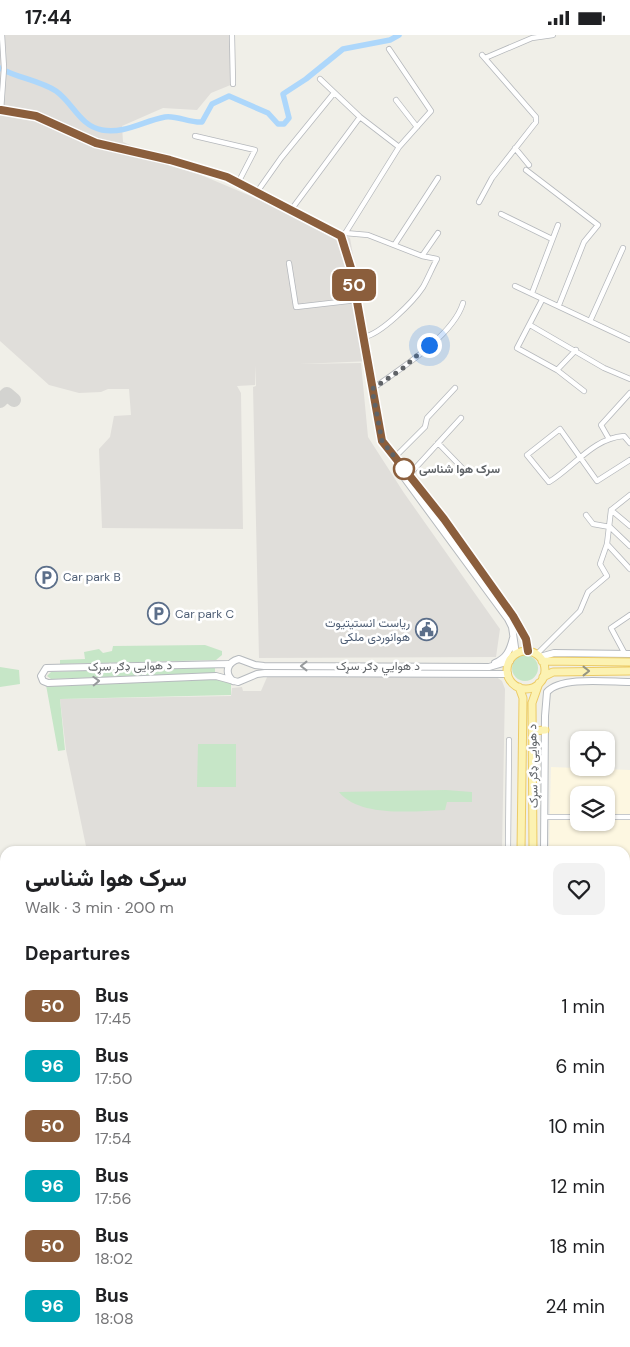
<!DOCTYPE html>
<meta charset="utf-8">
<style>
:root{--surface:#fff;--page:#f2f2f2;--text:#202124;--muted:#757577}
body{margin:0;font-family:"DM Sans",Vazirmatn,sans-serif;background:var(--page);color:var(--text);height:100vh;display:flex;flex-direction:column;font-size:19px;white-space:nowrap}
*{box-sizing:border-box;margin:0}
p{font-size:16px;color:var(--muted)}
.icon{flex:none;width:28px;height:28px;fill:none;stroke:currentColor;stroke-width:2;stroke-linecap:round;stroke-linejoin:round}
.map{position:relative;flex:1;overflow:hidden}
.side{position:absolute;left:0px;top:811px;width:630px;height:501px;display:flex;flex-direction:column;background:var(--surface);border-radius:15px 15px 0 0;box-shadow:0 1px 4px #0004}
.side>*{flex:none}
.badge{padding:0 10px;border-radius:8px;font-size:18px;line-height:32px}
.fabs{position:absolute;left:570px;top:696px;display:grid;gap:10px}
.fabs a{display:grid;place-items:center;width:45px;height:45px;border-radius:10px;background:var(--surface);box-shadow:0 1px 4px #0004;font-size:25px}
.you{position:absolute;width:25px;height:25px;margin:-12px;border:4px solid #fff;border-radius:50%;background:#1a73e8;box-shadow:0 0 0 8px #1a73e833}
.map>.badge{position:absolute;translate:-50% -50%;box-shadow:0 0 0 2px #fff}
h2{padding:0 25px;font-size:19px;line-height:45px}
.round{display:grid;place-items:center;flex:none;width:52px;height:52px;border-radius:10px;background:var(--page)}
.overview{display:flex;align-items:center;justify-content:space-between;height:85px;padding:0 25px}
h1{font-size:24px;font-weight:700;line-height:38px}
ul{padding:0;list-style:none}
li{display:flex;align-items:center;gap:15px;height:60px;padding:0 25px}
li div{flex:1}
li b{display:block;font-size:19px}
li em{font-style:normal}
li .badge{min-width:55px;font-weight:700;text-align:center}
.status{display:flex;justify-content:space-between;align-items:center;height:35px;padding:0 25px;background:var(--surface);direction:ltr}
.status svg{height:14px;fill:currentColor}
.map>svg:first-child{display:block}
</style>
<div class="status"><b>17:44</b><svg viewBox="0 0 49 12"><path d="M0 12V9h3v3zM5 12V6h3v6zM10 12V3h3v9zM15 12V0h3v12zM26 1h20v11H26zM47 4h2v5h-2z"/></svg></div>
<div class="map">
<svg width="630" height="1312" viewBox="0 0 630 1312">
<rect width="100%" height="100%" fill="#f0efe8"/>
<path fill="#fdf7e1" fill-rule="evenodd" d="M551,732L630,735V831L625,833V816H549ZM579,760H606V788H579Z
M317,1308H458V1312H317Z"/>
<path fill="#e0deda" d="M0,0H232L233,49L211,58L197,75L163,73L122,91L123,107L350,203L372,326L299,329L361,328L368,402L404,458L500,594L496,622L259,623L253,352L256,351L255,330V350L237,351L241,358L243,494L102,493L99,414L110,402L114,381L131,380L129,354H108L101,357L79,358L49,350L0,306Z
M268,640L495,641L502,646L505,654L502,816H87L66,715L60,664L231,661L232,653L242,652L243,656H261Z
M210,1308H265L268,1312H211Z"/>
<path fill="#c6e6c7" d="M205,610L222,616V620L216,625L60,629V625L85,624L84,617L99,614L103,618L112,616L113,611Z
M512 633a13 13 0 1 1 26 0a13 13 0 1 1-26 0Z
M215,631V638L51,644L47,641L51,637Z
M0,632L19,635L20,649L0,652Z
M215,641L231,647V660L60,664L65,715L58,716L46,650Z
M198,709H236V752H197Z
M446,755L472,757V767H447L445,775C415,776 360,783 339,757Z"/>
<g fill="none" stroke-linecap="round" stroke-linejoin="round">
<path stroke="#add7fb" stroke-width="5.5" d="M0,33C17,43 39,45 56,56C73,68 80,91 102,95C125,99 143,86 165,82C176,80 190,88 202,87L212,69L229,61L268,78L278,89H284L289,83L283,59L306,44L343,14L390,5L399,0"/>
<path stroke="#d3d3d0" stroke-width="14" d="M0,366L7,359L14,365"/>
<defs>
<path id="street" d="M232,0L233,49
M485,23L532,3L553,0
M320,44L360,82L399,112
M396,65L417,92
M1,75L4,33L2,0
M195,101L255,115L238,148
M515,113L529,130
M526,135L598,190L584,207L559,270
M257,157L281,123L334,58
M479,167L492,143L536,87V82L482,20
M291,175L360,82
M501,179L552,204
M346,197L399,112L431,76L389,14
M345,198L368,200L422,221L437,224C432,233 428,243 423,252C413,267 381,299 364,302
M395,209L438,143
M422,221L438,198
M289,228L296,272L357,265
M515,251L630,305
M532,258L558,190
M542,265L517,313L557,335L584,356
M591,284L623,213
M530,290L604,333L630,344
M557,335L576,315
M372,354C400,334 453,301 463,268
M609,404L601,390L630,358
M438,408L466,437
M630,408L624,401C593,403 574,432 549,447L527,420L560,394L597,446L630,425
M394,423L425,392L427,383L455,353
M409,440L461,383
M611,475L630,491
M586,480L593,489L610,492L630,511
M607,509L630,534
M537,619L580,576L588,557L607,541L600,529L607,509L611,475L630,460
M625,619L611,593L630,580
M544,782H579
M606,782H630
M508,816L509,705
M625,999L630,996
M625,1113L630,1110
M625,1248L630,1245
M625,1265L630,1274
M596,1308L599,1312
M506,1312V1308"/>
<path id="secondary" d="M1,75L36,81L96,108L170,125L227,142L341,201L348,221L382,406L444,484L513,581L526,604L528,616
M402,433L403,441L508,584L512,592L516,619
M540,622L554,618L630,619
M495,628C507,623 510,615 513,603
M229,629L46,633L41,641L43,646L48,648L216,641L238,647L257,639L265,638L508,639
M233,646C224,638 227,627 239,624L255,630L264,631L489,632L510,626
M544,816L545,681L547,657C561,641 609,647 630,647
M541,1312V1308"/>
<path id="primary" d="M507 635a19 19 0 1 1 38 0a19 19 0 1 1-38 0Z
M542,626L630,627
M543,642L553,637L630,636
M519,652L523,663L521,816
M533,696L545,695
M533,816L532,668L539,648
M518,1312V1308
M530,1312V1308"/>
</defs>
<use href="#street" stroke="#b5b8bc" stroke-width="6"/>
<use href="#secondary" stroke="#b6babe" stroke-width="8"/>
<use href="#primary" stroke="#eccb66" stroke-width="9"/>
<use href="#street" stroke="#fff" stroke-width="4.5"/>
<use href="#secondary" stroke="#fff" stroke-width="6"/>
<use href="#primary" stroke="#fcf2b2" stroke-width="7"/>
</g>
<defs><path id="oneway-chevron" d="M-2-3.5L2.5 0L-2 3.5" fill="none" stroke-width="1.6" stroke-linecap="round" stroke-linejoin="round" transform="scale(1.25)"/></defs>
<g stroke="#979a9c">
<use href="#oneway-chevron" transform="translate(304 631) rotate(-180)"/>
<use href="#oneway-chevron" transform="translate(96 646) rotate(-2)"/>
</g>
<use stroke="#969581" href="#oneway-chevron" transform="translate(586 636)"/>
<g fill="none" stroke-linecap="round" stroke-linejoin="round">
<defs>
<path id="line" d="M1,75L36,81L96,108L170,125L227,142L341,201L351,233L382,406L444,484L513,581L526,604L528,616"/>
</defs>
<use href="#line" stroke="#fff" stroke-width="11"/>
<use href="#line" stroke="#8b5e3c" stroke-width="8"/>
<path stroke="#5f6367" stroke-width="5" stroke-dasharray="0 9" d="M404,434L382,406L372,354L402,334L429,310"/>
</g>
<defs>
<symbol id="parking-ring" viewBox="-11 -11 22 22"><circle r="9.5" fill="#fff" stroke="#5c6f8a" stroke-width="1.5"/><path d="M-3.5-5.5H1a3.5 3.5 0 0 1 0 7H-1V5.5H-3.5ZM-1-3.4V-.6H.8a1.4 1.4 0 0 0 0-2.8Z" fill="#5c6f8a"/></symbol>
<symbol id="civic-ring" viewBox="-11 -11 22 22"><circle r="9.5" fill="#fff" stroke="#5c6f8a" stroke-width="1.5"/><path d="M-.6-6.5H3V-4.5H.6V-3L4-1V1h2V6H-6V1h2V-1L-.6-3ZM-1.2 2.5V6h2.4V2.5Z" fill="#5c6f8a"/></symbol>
</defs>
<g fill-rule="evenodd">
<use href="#parking-ring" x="34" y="530" width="25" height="25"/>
<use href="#parking-ring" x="146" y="566" width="25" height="25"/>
<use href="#civic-ring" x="414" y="582" width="25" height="25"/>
</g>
<circle fill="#fff" stroke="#8b5e3c" stroke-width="2.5" cx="404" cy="434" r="10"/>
<g text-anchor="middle" stroke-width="5" stroke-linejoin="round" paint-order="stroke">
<g font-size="12" font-weight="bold" fill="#5f6367" stroke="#fff" text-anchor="start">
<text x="419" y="438">سرک هوا شناسی</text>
</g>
<g font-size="12" fill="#4e5e75" stroke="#fff" text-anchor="start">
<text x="63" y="546">Car park B</text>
<text x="175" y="583">Car park C</text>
<text x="410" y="592" text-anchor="end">ریاست انستیتیوت<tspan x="410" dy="14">هوانوردی ملکی</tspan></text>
</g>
<g font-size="12" fill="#5f6367" stroke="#fff">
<text transform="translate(130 631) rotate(-1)" y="4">د هوایی ډګر سړک</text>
<text x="378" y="635">د هوايي ډګر سړک</text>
<text transform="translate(533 731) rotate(-91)" y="4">د هوایی ډګر سړک</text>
</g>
</g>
</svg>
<div class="fabs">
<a><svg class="icon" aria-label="locate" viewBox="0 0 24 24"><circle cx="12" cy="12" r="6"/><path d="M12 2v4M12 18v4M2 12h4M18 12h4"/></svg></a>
<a><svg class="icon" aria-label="layers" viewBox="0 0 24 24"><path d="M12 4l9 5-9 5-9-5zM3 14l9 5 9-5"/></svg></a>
</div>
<div class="you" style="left:429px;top:310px"></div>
<b class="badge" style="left:354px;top:250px;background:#8b5e3c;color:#fff">50</b>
<section class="side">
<div class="overview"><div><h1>سرک هوا شناسی</h1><p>Walk · 3 min · 200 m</p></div><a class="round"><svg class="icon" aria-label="heart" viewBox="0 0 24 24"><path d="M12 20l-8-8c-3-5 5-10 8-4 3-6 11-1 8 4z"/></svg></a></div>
<h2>Departures</h2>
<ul>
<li><span class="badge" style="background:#8b5e3c;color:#fff">50</span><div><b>Bus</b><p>17:45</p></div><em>1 min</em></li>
<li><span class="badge" style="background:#00a3b4;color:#fff">96</span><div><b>Bus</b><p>17:50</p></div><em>6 min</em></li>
<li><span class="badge" style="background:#8b5e3c;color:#fff">50</span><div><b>Bus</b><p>17:54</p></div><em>10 min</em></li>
<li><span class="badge" style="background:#00a3b4;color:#fff">96</span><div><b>Bus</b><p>17:56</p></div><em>12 min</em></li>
<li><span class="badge" style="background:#8b5e3c;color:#fff">50</span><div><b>Bus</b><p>18:02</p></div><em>18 min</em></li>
<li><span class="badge" style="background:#00a3b4;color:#fff">96</span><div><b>Bus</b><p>18:08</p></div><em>24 min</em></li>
</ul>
</section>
</div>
